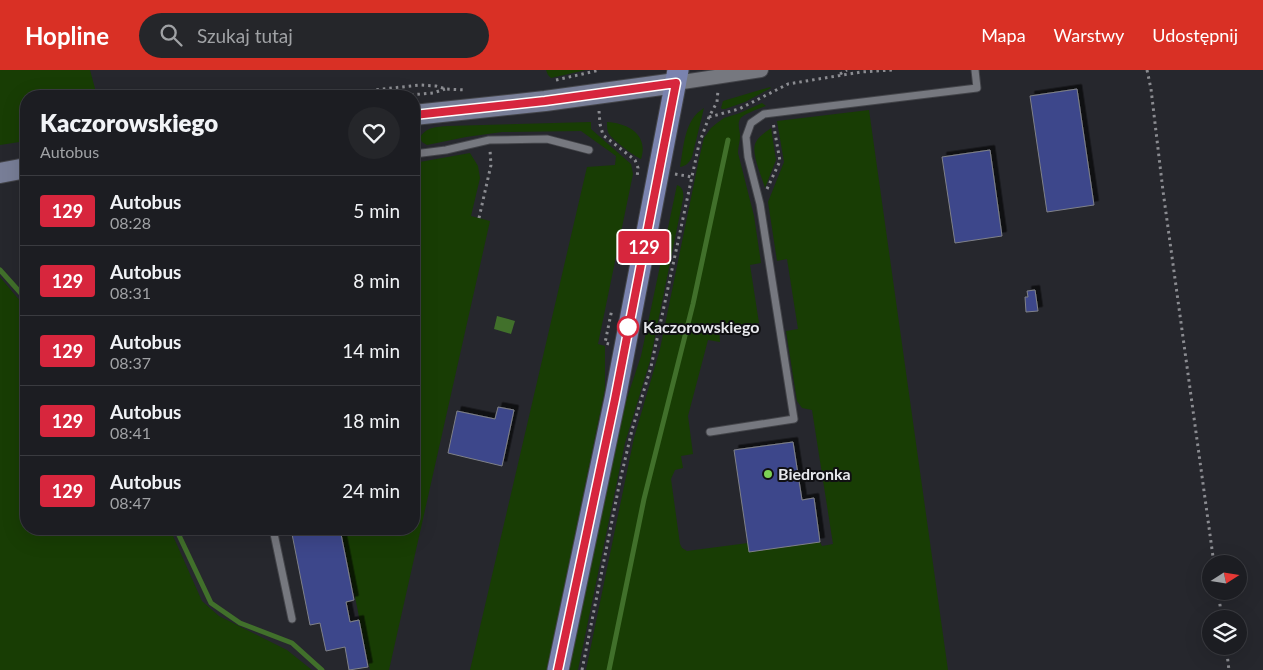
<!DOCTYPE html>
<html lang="pl">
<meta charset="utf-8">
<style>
:root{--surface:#1c1d22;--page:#25262a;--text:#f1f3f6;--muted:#a0a2a5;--line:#3a3b40;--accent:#d93025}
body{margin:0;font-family:Lato,sans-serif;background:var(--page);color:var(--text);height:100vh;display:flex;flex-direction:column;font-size:19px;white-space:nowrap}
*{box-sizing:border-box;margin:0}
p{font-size:16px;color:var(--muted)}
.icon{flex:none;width:28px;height:28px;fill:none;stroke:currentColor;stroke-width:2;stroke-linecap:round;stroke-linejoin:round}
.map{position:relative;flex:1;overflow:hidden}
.side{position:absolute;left:20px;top:20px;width:400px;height:445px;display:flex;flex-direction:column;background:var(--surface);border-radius:20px;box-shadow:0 5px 20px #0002,0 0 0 1px var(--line)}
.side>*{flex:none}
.badge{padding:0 10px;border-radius:4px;font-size:18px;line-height:32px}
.needle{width:32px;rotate:78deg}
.controls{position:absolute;left:1202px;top:485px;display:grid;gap:10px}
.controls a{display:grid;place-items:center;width:45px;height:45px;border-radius:50%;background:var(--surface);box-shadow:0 5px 20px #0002,0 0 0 1px var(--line);font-size:25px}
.map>.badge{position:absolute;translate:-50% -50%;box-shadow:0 0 0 2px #fff}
.round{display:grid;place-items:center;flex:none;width:52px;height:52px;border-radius:26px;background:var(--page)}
.head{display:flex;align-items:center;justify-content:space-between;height:85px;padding:0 20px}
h1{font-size:24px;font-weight:800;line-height:38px}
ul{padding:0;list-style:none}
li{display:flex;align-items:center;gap:15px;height:70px;padding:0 20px;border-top:1px solid var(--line)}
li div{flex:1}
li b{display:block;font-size:19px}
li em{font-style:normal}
li .badge{min-width:55px;font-weight:700;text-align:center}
header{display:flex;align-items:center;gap:30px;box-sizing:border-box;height:70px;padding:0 25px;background:var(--accent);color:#fff}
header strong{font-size:24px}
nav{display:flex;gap:28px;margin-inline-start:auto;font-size:18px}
.search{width:350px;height:45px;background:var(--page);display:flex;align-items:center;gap:12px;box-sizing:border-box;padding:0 18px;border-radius:28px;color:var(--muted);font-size:19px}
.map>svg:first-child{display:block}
</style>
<header>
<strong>Hopline</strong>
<div class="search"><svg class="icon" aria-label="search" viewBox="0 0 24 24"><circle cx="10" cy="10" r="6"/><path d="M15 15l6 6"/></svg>Szukaj tutaj</div>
<nav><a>Mapa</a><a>Warstwy</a><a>Udostępnij</a></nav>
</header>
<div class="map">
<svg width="1263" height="600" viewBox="0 0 1263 600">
<defs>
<filter id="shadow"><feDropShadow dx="4.5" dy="-4.5" stdDeviation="0" flood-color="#0009"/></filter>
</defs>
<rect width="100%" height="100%" fill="#26272d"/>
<path fill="#183d04" d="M0,0H90L97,26H26V71L0,75Z
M546,0H586L551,8L548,5Z
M770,17L771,18L745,32L725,39H722L721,38L723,31Z
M762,33L766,36C760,38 743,44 740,49C737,54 740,61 740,66C740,71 738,77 738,83L754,146L761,193L750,195L759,253L719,259L720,272L708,270L688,346L693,384L681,386L683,398L675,400L671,409L680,474L682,478L687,481L748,473L749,482L820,472L822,476L833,474L812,340L802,338L797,331L786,261L798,259L787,189L777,191L768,132L784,92L777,51L869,40L948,600H586L634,368L660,279L699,89L704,68L711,58L717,53L724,48L740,43Z
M704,38L692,87C689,93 686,96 680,97C684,76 684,50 704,38Z
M591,52V59L631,94L633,104L598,274L605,276V319L547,600H470L587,97L615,95L616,86L581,61L502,62L466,67L427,75L422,72L420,68C425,57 437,57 447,56Z
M607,52C628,53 649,65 641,89C635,87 613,70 609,64C607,61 607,56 607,52Z
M771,58L776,90L765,118C762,107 750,82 756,72C759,66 766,62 771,58Z
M470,83L478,96L480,108L471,146L490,151L389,600H370L341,459H414V93Z
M677,115C683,117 684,123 683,129L650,291L625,373L578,600H568L622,343L641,286Z
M0,207L26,238V459H170L202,531L219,546L287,580L312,600H0Z"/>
<path fill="#41702b" d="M497,246L515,251L511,264L494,259Z"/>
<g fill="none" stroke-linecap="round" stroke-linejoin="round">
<path stroke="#41702b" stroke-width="5" d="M0,200L26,229
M176,459L211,533L240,553L292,573L322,600
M609,600L644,429L693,234L728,70"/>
</g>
<path fill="#3d478b" stroke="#7f8188" filter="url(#shadow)" d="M1077,19L1094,135L1047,142L1030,26Z
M990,80L1002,166L955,173L942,87Z
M1035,220L1038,241L1026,242L1025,227H1028L1027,221Z
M498,337L514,340L502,396L448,383L457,341L495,349Z
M793,372L802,430L814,428L820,472L749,482L734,380Z
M291,459H340L354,530L346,532L350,552L359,550L368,597L349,600L345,577L326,581L320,553L310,555Z"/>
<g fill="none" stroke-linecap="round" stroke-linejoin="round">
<defs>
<path id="lane" d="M414,84L446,80L489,70L547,69L589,80
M710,362L794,349L760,134L748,87L746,67L751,53L764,44L977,18L975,0
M273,459L292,549"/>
<path id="street" d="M676,13L761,0"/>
<path id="secondary" d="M414,45L545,31L676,13
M0,103L26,98"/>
<path id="primary" d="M558,600L615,329L678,0"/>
</defs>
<use href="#lane" stroke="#434449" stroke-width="9"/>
<use href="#street" stroke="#434449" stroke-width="16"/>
<use href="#secondary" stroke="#434449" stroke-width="22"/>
<use href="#primary" stroke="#434449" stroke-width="23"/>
<path stroke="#8b8c91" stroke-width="3" stroke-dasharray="2.5 4" stroke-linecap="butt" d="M1147,0L1151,19L1163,121L1214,494
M840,4L847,0
M556,10L600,0
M358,26L374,20L420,15L436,16L446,19L466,20
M398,26L433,23L445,19
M599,41L600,54L603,65L635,90L638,98L637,108
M709,47L739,39L788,14L861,2L892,0
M675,104L692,107
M767,119L780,91L773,52
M479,148L491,95L490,80
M609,274L605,273L612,239
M1218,521L1222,549
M1226,576L1229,600
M582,600L620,411L632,360L651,297L699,74L709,47L717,32L718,20"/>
<use href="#lane" stroke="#76787f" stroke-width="7"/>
<use href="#street" stroke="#76787f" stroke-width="14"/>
<use href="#secondary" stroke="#787e97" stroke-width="20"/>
<use href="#primary" stroke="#7a83af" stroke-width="21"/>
</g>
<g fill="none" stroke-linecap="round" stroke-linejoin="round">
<defs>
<path id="line" d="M414,45L545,31L676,13L615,329L558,600"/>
</defs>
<use href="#line" stroke="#fff" stroke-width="11"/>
<use href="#line" stroke="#d7263d" stroke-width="8"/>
</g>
<circle fill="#fff" stroke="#d7263d" stroke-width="2.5" cx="628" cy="257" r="10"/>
<circle fill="#7cd155" stroke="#101013" stroke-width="2" cx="768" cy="404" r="5"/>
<g text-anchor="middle" stroke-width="4" stroke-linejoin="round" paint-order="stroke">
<g font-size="16" font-weight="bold" fill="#e7e8ec" stroke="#101013" text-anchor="start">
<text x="643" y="263">Kaczorowskiego</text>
</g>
<g font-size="16" font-weight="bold" fill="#e7e8ec" stroke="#101013" text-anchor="start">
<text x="778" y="410">Biedronka</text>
</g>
</g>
</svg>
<div class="controls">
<a><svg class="needle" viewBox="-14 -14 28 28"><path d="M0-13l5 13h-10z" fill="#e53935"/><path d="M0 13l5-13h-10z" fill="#a0a2a5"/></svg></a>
<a><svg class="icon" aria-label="layers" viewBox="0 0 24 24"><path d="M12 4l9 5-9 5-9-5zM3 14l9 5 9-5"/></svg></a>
</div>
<b class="badge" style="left:644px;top:177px;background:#d7263d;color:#fff">129</b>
<section class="side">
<div class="head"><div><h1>Kaczorowskiego</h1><p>Autobus</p></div><a class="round"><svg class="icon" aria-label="heart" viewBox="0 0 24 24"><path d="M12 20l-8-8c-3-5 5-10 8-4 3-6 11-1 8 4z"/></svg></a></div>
<ul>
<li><span class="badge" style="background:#d7263d;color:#fff">129</span><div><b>Autobus</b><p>08:28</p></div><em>5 min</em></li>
<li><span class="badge" style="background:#d7263d;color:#fff">129</span><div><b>Autobus</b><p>08:31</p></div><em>8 min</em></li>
<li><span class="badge" style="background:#d7263d;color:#fff">129</span><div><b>Autobus</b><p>08:37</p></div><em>14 min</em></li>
<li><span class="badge" style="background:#d7263d;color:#fff">129</span><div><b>Autobus</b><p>08:41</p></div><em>18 min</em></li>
<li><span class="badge" style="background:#d7263d;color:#fff">129</span><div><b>Autobus</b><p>08:47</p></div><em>24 min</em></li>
</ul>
</section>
</div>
